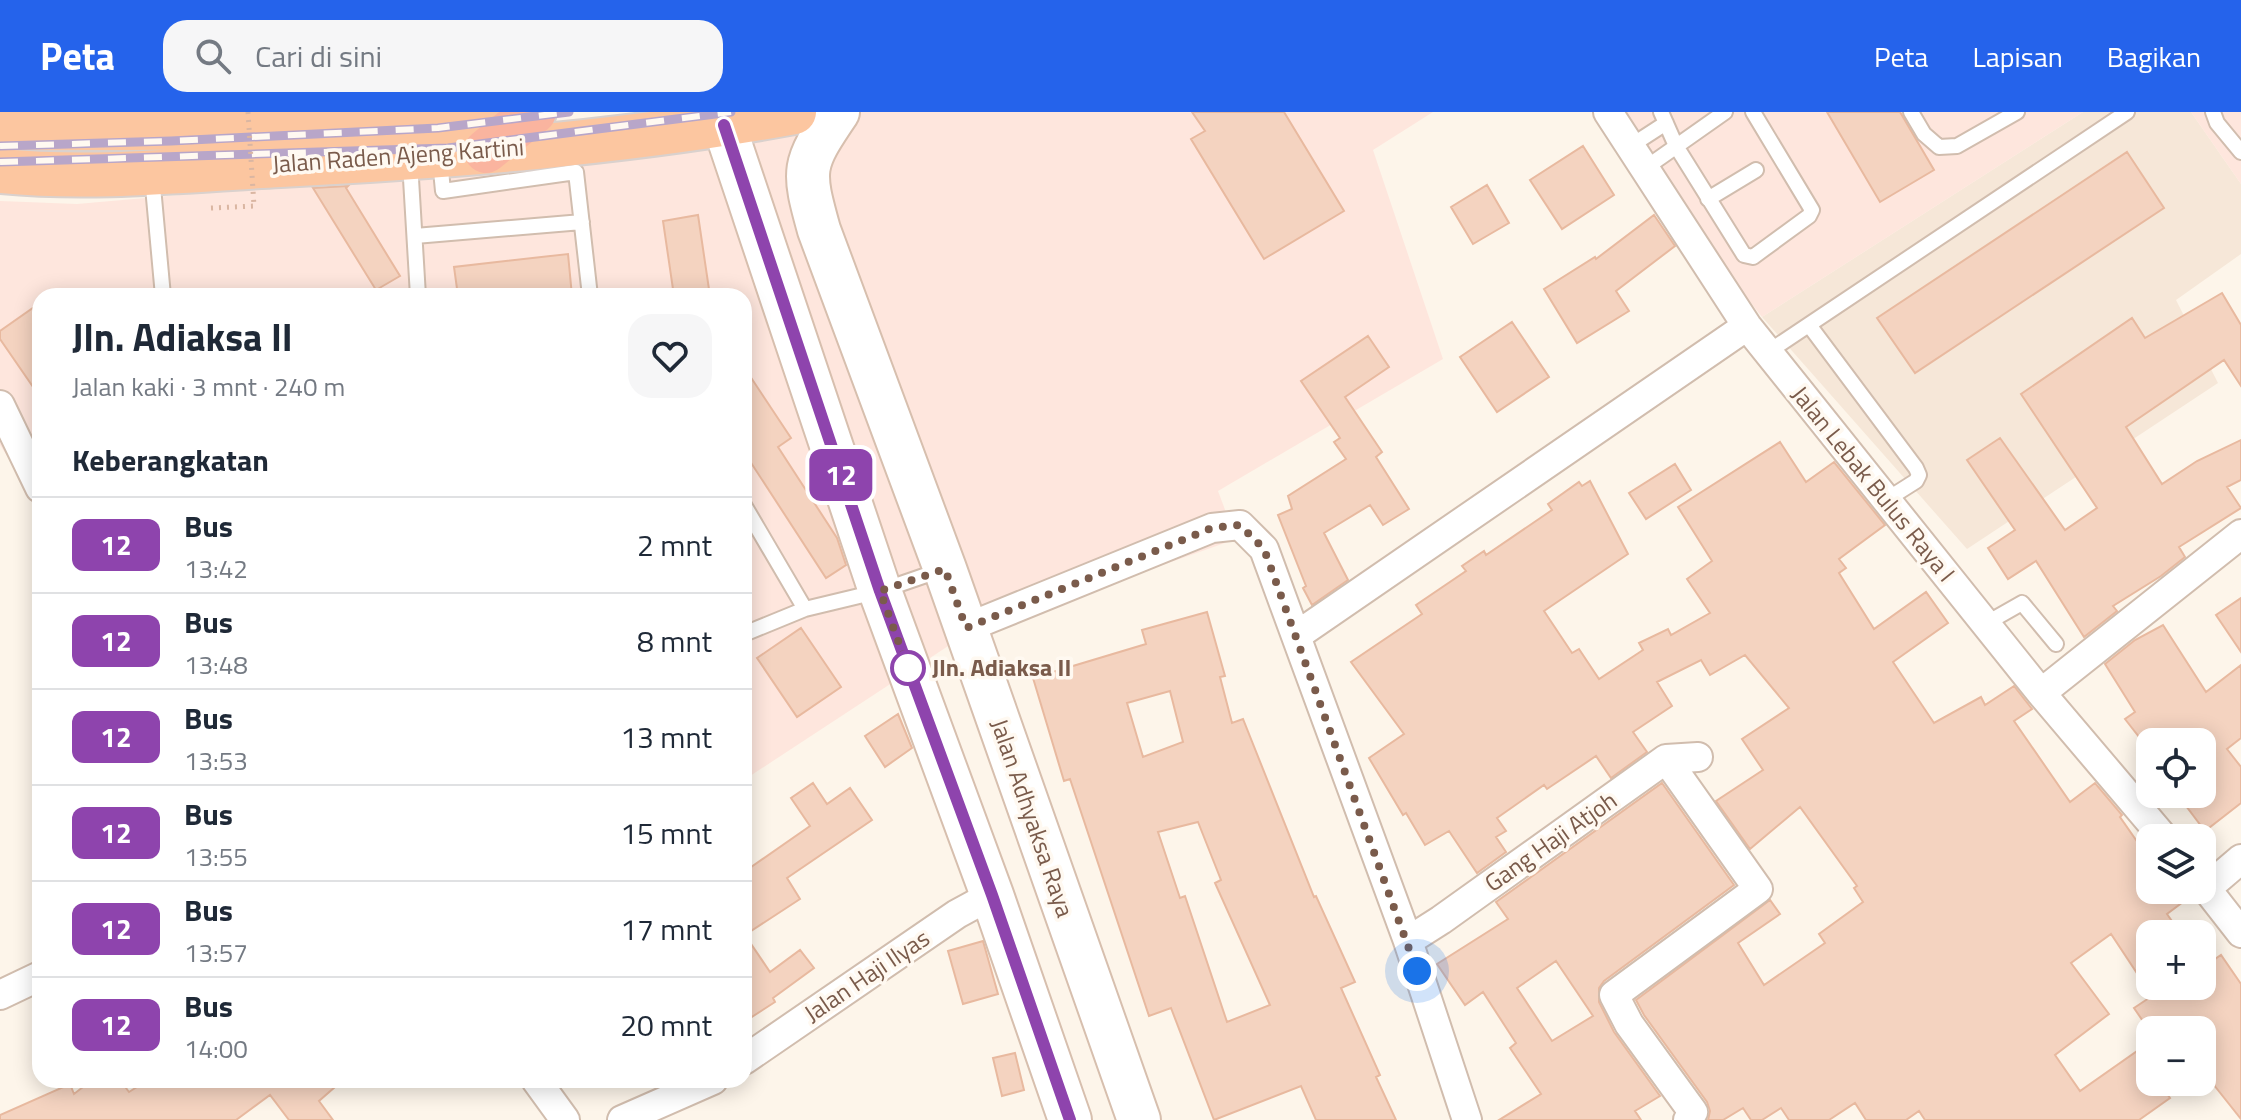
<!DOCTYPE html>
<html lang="id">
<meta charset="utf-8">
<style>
:root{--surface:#fff;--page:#f6f6f7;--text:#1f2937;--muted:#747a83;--line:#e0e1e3;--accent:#2563eb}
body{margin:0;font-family:"Titillium Web",sans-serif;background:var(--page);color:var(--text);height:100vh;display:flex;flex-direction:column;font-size:30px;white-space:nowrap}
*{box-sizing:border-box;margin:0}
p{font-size:26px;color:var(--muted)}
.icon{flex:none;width:44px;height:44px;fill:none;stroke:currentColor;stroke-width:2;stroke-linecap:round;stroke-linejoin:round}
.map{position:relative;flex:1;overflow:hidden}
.details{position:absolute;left:32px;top:176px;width:720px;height:800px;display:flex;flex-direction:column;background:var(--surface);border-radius:24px;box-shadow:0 4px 20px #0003}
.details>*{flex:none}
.badge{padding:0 16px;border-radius:12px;font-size:28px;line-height:52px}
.tools{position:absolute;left:2136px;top:616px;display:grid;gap:16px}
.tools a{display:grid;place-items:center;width:80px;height:80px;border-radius:16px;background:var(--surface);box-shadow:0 4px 20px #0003;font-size:40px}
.you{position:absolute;width:40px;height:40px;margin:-20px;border:6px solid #fff;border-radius:50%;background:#1a73e8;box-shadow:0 0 0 12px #1a73e833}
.map>.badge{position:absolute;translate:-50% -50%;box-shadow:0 0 0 4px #fff}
h2{padding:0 40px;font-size:30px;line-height:72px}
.round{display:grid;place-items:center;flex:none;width:84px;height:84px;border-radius:24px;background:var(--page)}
.head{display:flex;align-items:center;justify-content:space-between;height:136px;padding:0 40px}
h1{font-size:38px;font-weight:700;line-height:60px}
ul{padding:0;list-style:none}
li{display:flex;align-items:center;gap:24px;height:96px;padding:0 40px;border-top:2px solid var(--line)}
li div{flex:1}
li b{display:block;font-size:30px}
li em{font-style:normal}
li .badge{min-width:88px;font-weight:700;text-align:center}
header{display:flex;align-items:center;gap:48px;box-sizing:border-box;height:112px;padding:0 40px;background:var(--accent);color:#fff}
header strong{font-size:38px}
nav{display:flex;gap:44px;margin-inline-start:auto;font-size:28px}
.search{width:560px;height:72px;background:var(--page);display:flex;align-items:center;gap:20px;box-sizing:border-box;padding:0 28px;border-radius:24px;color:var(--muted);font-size:30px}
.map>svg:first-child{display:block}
</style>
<header>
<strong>Peta</strong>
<div class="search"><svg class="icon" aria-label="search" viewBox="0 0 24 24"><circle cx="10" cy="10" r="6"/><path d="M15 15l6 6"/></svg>Cari di sini</div>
<nav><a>Peta</a><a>Lapisan</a><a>Bagikan</a></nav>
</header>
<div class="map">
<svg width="2241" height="1008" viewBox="0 0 2241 1008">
<rect width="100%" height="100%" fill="#fdf5ea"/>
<path fill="#f6e7d8" d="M2083,0H2191L2241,72V142L2176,188L2218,271L1967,437L1762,205Z"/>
<path fill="#fee6dd" d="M862,0H1433L1373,38L1443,247L1218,379L1236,427L965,523L747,666L744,662V184H40V396L0,333V89L77,92L683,39Z
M1601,0H2083L1762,205Z
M2191,0H2241V72Z"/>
<path fill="#f4d3c0" stroke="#e8b99f" stroke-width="2" fill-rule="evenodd" d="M1192,0H1284L1344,99L1264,147L1191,27L1205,19Z
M1827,0H1900L1934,58L1880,90Z
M1583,34L1614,83L1562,117L1530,68Z
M2127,40L2164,96L1915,261L1877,206Z
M1487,73L1509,111L1473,132L1451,95Z
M348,74L346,76L400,164L376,178L313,76Z
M698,103L710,184H674L663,109Z
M1654,103L1675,134L1616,179L1629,199L1577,231L1544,177L1595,145L1596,147Z
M568,142L572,184H458L454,155Z
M2222,181L2241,213V274L2224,248L2126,315L2162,372L2197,349L2241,328V368L2227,375L2241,396L2179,435L2185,445L2161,464L2113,494L2117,499L2084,525L2036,449L2008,467L1988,436L2015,418L1967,348L2000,326L2065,418L2097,396L2021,282L2132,206L2145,226Z
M40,191V285L0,227V219Z
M1512,210L1549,265L1497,300L1460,245Z
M1368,224L1389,255L1345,285L1382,340L1376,345L1409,397L1383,413L1370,393L1324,421L1348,468L1312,493L1303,476L1306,474L1278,403L1292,397L1288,384L1346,347L1334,330L1340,326L1301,269Z
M744,255L791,326L778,335L837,426L846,453L826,466L744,340Z
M1780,330L1806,370L1834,350L1885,413L1839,447L1846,456L1839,461L1874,517L1926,480L1948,511L1893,550L1934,611L1981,585L1985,593L2014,574L2032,597L2014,609L2070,690L2095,671L2122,703L2120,705L2150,748V778H2187L2191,784L2167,802L2181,822H2150V874H2202V856L2221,843L2241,872V1007L2202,958V918H2149L2134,896L2152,884L2111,822L2071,851L2109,902L2055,943L2080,979L2150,930V970H2158L2170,986L2139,1008H1925L1919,999L1906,1008H1866L1855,991L1829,1008H1789L1781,996L1762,1008H1751L1743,996L1723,1008H1708L1710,999L1707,990L1644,903L1636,888L1770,788L1780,802L1738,831L1764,873L1825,831L1819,822L1863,790L1854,776L1857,774L1800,695L1750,737L1716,689L1763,658L1742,627L1789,596L1745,543L1710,563L1701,548L1657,570L1672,594L1633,620L1647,640L1611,666L1596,644L1547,677L1544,673L1497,706L1506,719L1496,725L1506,740L1477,761L1449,719L1425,733L1406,701L1403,703L1369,646L1404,622L1351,550L1422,502L1416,493L1466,459L1462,454L1484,439L1486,443L1552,398L1548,392L1579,370L1582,374L1590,369L1628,442L1544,499L1572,541L1579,537L1599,567L1643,538L1639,531L1668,517L1671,523L1710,501L1687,467L1712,449L1678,395Z
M1675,352L1691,378L1646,407L1629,381Z
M2241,486V540L2216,503Z
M1207,500L1225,564L1220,565L1232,611L1243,607L1314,785L1316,784L1355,870L1341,876L1380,963L1376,965L1396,1008H1316L1301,974L1214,1008L1171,896L1149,904L1070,667L1064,669L1033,566L1146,532L1142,518ZM1170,579L1183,630L1143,645L1127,591ZM1198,710L1221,768L1215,771L1270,893L1227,910L1185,784L1180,786L1158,720Z
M2163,513L2206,580L2241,553V626L2227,637L2241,655V691L2205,719L2177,682H2202V630H2143L2125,607L2135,600L2105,552L2135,528Z
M801,516L841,575L797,605L757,546Z
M898,602L912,636L885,655L865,624Z
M813,671L827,692L850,676L872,708L787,766L800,787L745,823L770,860L800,838L814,856L773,886L775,890L744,910V760L810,714L791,686Z
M1662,671L1734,773L1604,869L1599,876V890L1614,920L1660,984L1635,999L1641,1008H1499L1541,982L1510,936L1516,931L1483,880L1465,893L1437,852L1508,807L1496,790ZM1556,849L1593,904L1552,929L1517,876Z
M983,829L998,882L963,892L948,839Z
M1015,941L1024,978L1002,984L993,946Z
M92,968H120L129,980L148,968H343L319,989L333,1008H289L270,983L236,1008H0V1003L70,972L74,982Z"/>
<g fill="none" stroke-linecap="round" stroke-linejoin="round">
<defs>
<path id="service" d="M1661,0L1676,34L1744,143L1753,145L1809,104L1812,98L1753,0
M1911,0L1924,22L1939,35L1957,34L2017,0
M2213,0L2217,11L2241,40
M1629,35L1666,11
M440,48L443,79L576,60L590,184
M410,50L418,184
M1644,57L1725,0
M152,64L163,184
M1708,87L1756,58
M415,124L582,110
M1809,213L1916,356L1919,363L1916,369L1886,388
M1768,240L2127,0
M744,393L805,497
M1985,512L2022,491L2056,532
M744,522L805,497L880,479L941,458"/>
<path id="minor" d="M1608,0L1747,214L2041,581L2164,726
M0,293L40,376
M966,516L1212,416L1240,413L1264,437L1408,829L1467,1008
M1296,524L1747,214
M2041,581L2241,422
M1666,647L1758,777L1614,883L1629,912L1693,1000L1688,1008
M2202,771L2241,821
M2207,776L2241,747
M1408,829L1441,808L1666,647L1698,645
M0,883L40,864
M744,948L957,802L992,783
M536,968L565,1008
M622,1008L713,968"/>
<path id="secondary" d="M838,0C802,53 802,57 819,118L945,457L1139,1008
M724,13L880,479L992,783L1070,1008"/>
<path id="trunk" d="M0,15C166,19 332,12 497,0
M0,59C93,68 187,58 280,53C451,44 625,31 794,0"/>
<path id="motorway" d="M486,39L534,0"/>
</defs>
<use href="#service" stroke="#d1bdae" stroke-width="18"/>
<use href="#minor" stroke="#d1bdae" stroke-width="32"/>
<use href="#secondary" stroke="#d7bfae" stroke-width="46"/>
<use href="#trunk" stroke="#dad1cd" stroke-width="48"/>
<use href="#motorway" stroke="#dad1cd" stroke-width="48"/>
<path stroke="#dab6a2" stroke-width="5" stroke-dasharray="2 6" stroke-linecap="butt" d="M211,96L254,94"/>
<use href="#service" stroke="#fff" stroke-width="14"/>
<use href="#minor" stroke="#fff" stroke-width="28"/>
<use href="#secondary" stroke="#fff" stroke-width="42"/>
<use href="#trunk" stroke="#fcc6a0" stroke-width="44"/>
<use href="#motorway" stroke="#fab49f" stroke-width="44"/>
<defs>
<path id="rail" d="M0,34L171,29L438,16L569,0
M0,50L448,36L731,0"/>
</defs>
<use href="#rail" stroke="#b8a6c9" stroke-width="9"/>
<use href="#rail" stroke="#fff9f1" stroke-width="6" stroke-dasharray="18" stroke-linecap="butt"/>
<path stroke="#dab6a2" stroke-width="5" stroke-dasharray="2 6" stroke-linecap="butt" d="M248,0L254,94"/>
</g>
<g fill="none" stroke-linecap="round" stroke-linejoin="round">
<defs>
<path id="line" d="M724,13L880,479L992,783L1070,1008"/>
</defs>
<use href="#line" stroke="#fff" stroke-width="18"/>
<use href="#line" stroke="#8e44ad" stroke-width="12"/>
<path stroke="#7a5b4b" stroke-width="8" stroke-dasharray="0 14.4" d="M908,556L880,479L945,457L966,516L1212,416L1240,413L1264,437L1417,859"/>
</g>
<circle fill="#fff" stroke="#8e44ad" stroke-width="4" cx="908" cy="556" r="16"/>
<g text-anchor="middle" stroke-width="7" stroke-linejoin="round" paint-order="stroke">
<g font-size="24" fill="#7a5b4b" stroke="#fff9f1">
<text transform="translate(398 44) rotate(-4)" y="8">Jalan Raden Ajeng Kartini</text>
<text transform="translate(1873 372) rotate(51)" y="8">Jalan Lebak Bulus Raya I</text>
<text transform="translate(1032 706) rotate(71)" y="8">Jalan Adhyaksa Raya</text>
<text transform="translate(1551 730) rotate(-35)" y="8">Gang Haji Atjoh</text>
<text transform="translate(867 864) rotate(-34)" y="8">Jalan Haji Ilyas</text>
</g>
<g font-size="24" font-weight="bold" fill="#7a5b4b" stroke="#fff9f1" text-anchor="start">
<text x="932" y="564">Jln. Adiaksa II</text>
</g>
</g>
</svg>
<div class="tools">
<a><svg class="icon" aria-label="locate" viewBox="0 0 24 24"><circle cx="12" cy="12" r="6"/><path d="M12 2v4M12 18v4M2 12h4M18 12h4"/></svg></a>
<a><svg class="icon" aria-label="layers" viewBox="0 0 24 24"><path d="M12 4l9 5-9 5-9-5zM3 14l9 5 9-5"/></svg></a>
<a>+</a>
<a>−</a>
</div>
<div class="you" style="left:1417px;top:859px"></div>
<b class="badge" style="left:841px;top:363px;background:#8e44ad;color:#fff">12</b>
<section class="details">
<div class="head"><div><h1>Jln. Adiaksa II</h1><p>Jalan kaki · 3 mnt · 240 m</p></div><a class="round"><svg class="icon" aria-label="heart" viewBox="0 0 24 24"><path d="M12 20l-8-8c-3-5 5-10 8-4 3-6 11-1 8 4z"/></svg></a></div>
<h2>Keberangkatan</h2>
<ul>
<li><span class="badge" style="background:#8e44ad;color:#fff">12</span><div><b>Bus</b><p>13:42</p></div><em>2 mnt</em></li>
<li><span class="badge" style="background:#8e44ad;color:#fff">12</span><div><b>Bus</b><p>13:48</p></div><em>8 mnt</em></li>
<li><span class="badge" style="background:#8e44ad;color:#fff">12</span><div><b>Bus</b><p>13:53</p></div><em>13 mnt</em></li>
<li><span class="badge" style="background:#8e44ad;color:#fff">12</span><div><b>Bus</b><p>13:55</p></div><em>15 mnt</em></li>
<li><span class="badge" style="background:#8e44ad;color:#fff">12</span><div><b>Bus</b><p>13:57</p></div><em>17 mnt</em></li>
<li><span class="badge" style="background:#8e44ad;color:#fff">12</span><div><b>Bus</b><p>14:00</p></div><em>20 mnt</em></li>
</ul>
</section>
</div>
